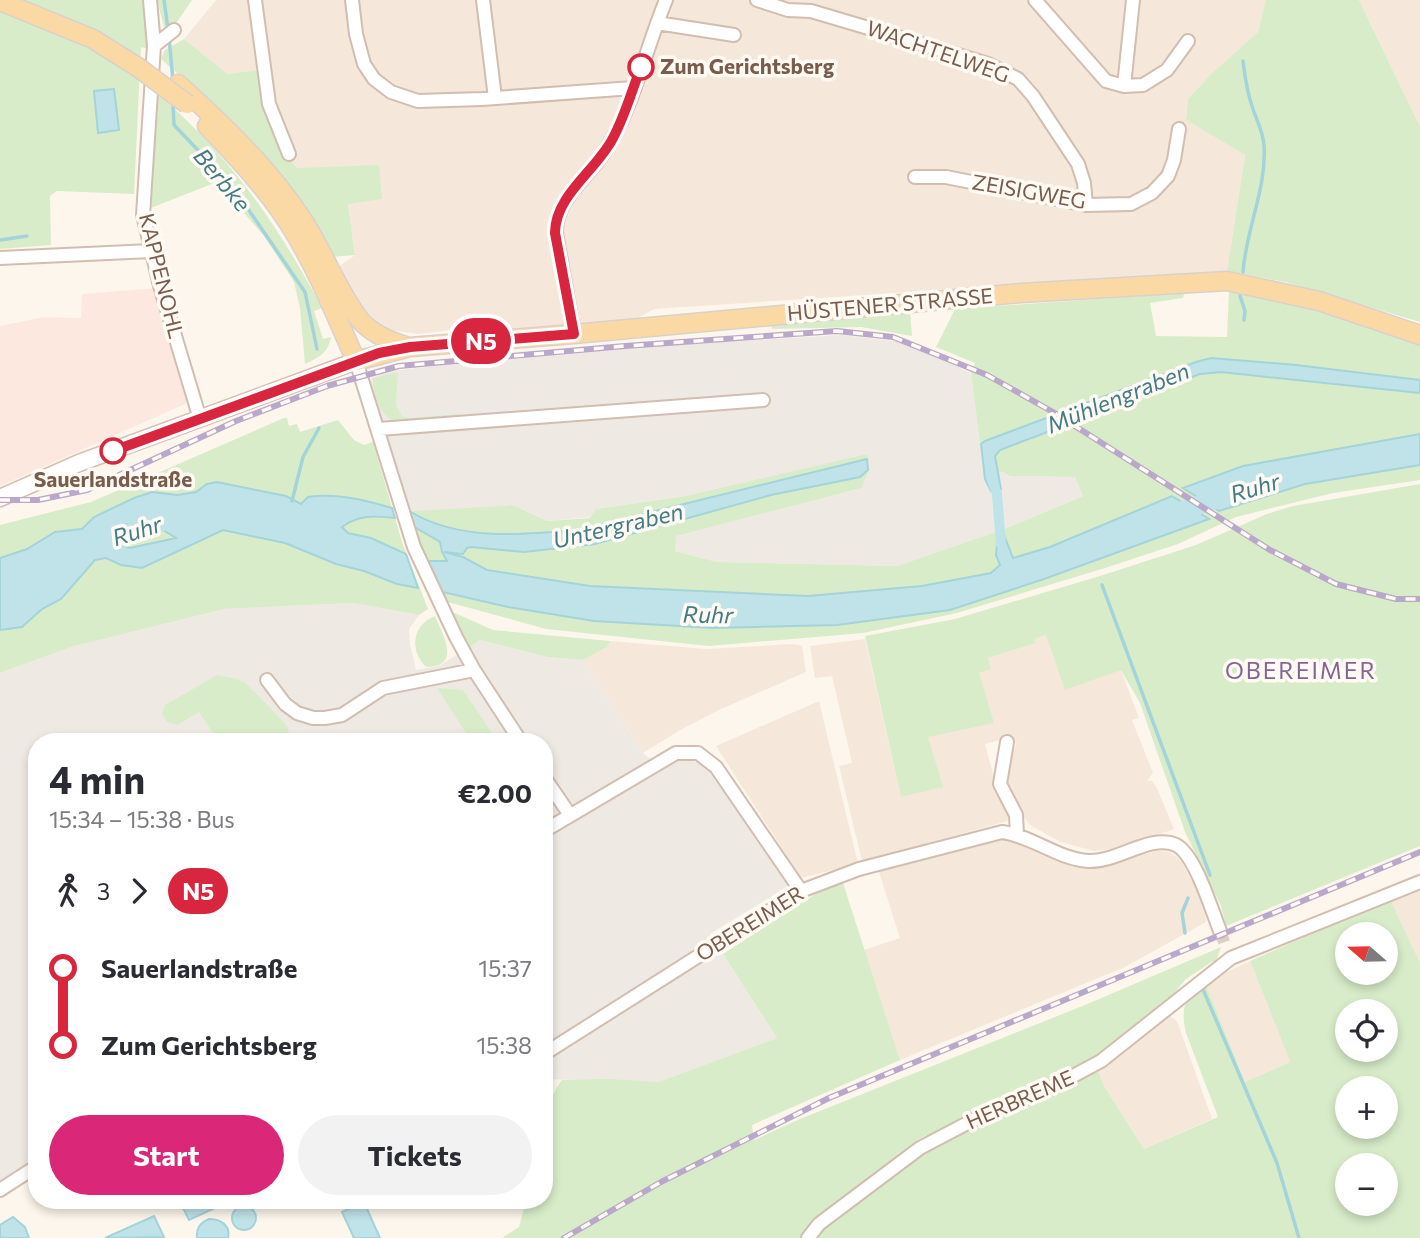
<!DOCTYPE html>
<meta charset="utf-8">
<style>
:root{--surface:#fff;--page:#f2f2f3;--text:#2b2b33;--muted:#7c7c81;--accent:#db2777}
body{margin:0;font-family:Commissioner,sans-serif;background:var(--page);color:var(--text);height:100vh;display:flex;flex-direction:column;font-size:26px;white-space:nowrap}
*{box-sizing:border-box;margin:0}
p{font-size:23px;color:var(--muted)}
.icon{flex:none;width:38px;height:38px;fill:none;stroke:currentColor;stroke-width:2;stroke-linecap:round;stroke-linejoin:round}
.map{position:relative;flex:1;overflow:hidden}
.drawer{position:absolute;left:28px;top:733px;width:525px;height:476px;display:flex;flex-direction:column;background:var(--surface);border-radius:28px;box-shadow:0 4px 10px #0003}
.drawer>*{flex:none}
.badge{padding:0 14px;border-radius:23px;font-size:24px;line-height:46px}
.needle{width:46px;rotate:290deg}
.fabs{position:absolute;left:1335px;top:922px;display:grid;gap:14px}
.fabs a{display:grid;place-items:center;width:63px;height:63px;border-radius:50%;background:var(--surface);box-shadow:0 4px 10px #0003;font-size:35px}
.map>.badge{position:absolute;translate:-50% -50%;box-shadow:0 0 0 4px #fff}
.legs{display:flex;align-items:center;gap:10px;height:77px;padding:0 21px;font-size:23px}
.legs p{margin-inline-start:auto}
.summary{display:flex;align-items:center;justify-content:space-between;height:119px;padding:0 21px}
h1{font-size:38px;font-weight:700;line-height:52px}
.primary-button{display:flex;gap:14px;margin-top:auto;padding:14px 21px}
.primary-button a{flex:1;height:80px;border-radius:42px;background:var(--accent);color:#fff;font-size:28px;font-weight:700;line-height:80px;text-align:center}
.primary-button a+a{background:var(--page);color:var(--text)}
ul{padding:0 21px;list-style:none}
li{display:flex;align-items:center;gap:24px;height:77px;font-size:26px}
li i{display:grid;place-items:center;width:10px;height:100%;margin:0 9px;background:currentColor}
li i::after{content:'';width:18px;height:18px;margin:-9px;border:5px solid;border-radius:50%;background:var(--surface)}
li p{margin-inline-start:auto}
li:first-child i{background:linear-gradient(#0000 50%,currentColor 0)}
li:last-child i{background:linear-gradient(currentColor 50%,#0000 0)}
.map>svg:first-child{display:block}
</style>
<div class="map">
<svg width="1420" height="1238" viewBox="0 0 1420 1238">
<rect width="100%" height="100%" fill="#fdf6ec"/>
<path fill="#f5e8da" d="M216,0H1266L1258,32L1211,74L1188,99L1186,120L1245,155L1227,271L654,309L638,318L523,331L459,329L419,334L375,328L338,267L355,255L348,204L297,168L278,145L264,101L227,75L184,39Z
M1359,0H1420V127Z
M1046,635L1121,670L1139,718L1132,720L1153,773L1147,781H1152L1156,786L1174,829L1128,846L1112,849L1094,851L1060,842L1030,825L1004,788L1005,764L1017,743L1000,740L985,744L997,789L1013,816L1011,820L862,861L839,766L852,763L832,676L815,678L810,646L865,639L901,797L928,737L979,673L988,658L1036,643L1035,639Z
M610,641L707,649L794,644L802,646L806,672L721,709L682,729L643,753L583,660L607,647Z
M819,701L858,864L801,878L716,746Z
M1007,838L1017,840L1076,865L1087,867L1158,851L1169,852L1177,857L1183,864L1204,905L1206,922L1125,967L900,1060L864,950L900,938L879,872L976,843Z
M1420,889V963L1390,899Z
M1250,961L1290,1062L1245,1082L1205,982Z
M1169,1015L1177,1021L1212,1119L1144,1149L1104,1086L1097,1068Z"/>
<path fill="#fde8e0" d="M156,288L192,401L0,486V326L44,317L81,318L82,294Z"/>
<path fill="#efe9e4" d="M842,335L894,341L930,354L971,373L984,475L1004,472L1010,476L1075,477L1083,496L1007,528L897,566L717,562L675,551V536L862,488L686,496L596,509L591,517L547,521L513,505L410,512L371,386V378L392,371L460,363L657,346Z
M353,603L419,615L409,629L410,644L416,670L439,666L480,640L547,657L583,660L643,753L660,768L685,759L706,765L791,884L710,934L777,1038L658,1082L544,1079V742H37V1165L0,1188V673L71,647L224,609Z"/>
<path fill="#d8ecc9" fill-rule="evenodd" d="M0,0H149V49L141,47L134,194L57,191L50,196L51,245L0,249Z
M157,0H192L177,22L164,27Z
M1266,0H1359L1420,127V322L1285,282L1227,271L1245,155L1186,120L1188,99L1211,74L1258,32Z
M184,39L227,74L260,70L264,101L278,145L297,168L379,165L382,199L348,204L355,255L332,257L271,165L231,121L161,59L165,50Z
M159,95C230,156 278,225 322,308L314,311L323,339L331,337C328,353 320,357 305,364L300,308L294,282L264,236L217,182L148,209Z
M1229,292L1293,304L1420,342V380L1296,365L1211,358L1196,362L985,441L998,473L995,456L1000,450L1200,374L1221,372L1420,393V434L1390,440L1219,511L1305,484L1420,465V480L1333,493L1236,517L1178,544L1105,568L957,613L863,633L709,646L546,629L448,602L437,592L411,524L410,512L414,511L513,505L547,521L590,518L596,509L686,496L867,454L868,471L862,488L676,536L675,551L717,562L897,566L1007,528L1083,496L1075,477L1010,476L1003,472L984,475L971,373L975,363L936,347L955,309L1184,293L1183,298L1150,303L1156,336L1227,337ZM866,459L860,477L771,495L595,544L524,552L471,547L442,551L441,542L411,512C460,541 524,534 578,530ZM1208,519L1044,579L950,610L837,625L713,628L594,621L508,607L438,591L427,561H448L463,557L487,570L590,586L808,596L922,586L991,573L1000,565L1002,531L1013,558L1050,547Z
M910,312L912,336L861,327L772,329L771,325Z
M398,372L396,405L402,416L409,418L461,414V417L395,422C380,415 373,395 373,378Z
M284,418H287L289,426L297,424L300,432L338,420L354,440L364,445L373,442L402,542L428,609L419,615L353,603L224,609L71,647L0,673V525L91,502Z
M1420,484V846L1226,926L1221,906L1185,832L1140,703L1121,670L1065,690L1046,635L1035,639L1036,643L988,658L991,669L979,673L994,723L928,737L943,787L901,797L865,636L955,619L1100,576L1196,545L1267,514L1293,506Z
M455,613L493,630L610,641L607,647L583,660L547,657L480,640L469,647L452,614Z
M435,616C443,635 462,667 426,667C409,650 412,625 435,616Z
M217,675C226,677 236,678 244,682C248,685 284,722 287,726C290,731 288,737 286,742H219L199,712L177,725L167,722L162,714L165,705Z
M437,688L463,690L498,742H472Z
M843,883L900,1060L752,1125L754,1140L800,1119L1085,1005L1221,947L1215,964L1213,961L1186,979L1176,991L1177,995C1142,1022 1109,1054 1069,1074C1023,1097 973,1112 928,1138L926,1135L916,1141L811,1223L802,1238H502L519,1227L526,1201L544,1200C544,1163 537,1112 562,1080L608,1079L658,1082L777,1038L723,954L820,891Z
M1390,899L1420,963V1238H808L888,1176L940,1142L1097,1068L1104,1086L1144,1149L1218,1117L1186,1033C1180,1006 1185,999 1205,982L1245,1082L1290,1062L1250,961ZM1348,934H1386V973H1348ZM1348,1012H1386V1050H1348ZM1348,1088H1386V1127H1348ZM1348,1166H1386V1204H1348Z"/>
<path fill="#bfe3e8" stroke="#a5d3da" stroke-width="2" fill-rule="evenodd" d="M114,89L119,130L98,133L94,91Z
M1211,358L1296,365L1420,380V393L1221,372L1200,374L1000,450L995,456L1001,489L991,491L985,479L981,444L985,441L1196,362Z
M1420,434V465L1305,484L1219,511L1183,488L1243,466Z
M867,459L868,470L860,477L771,495L595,544L524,552L471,547L467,548L463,554L444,552L463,557L487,570L590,586L808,596L922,586L991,573L1000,565L996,555L998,532L1002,530L1013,558L1050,547L1172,496L1209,519L1044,579L950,610L837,625L713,628L594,621L508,607L438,591L426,561H447L442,552L440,542L411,525V512C459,541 523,535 578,530Z
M217,482L286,496L301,504L308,497C337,493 365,500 392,508L395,518C375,516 359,514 342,527L348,533L371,538L406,554L418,588L397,584L364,571L336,564L285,543L223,530L142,568L121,565L106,558L95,560L61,599L42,609L22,627L0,630V558L27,549L55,532L82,529L94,517L134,498L152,492L177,495L196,492L207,484ZM150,522L176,538L130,548L100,537L128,524Z
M194,1200H230V1201L189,1220L182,1206Z
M363,1202H364L380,1238H354L342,1212Z
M232 1218a12 12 0 1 1 24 0a12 12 0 1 1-24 0Z
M154,1216L164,1237L105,1238Z
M13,1217L25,1227L29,1238H0V1225Z
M209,1219C220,1219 231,1225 228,1238H197C196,1228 200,1223 209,1219Z"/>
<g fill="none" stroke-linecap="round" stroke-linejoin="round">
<path stroke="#a5d3da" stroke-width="3.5" d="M164,0L168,29
M169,37L173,81
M173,103L174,125L233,187L305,292L317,349
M0,240L27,236
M1243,272C1246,229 1267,188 1264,145C1263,132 1257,121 1253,109C1247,93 1245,78 1243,61
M1240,296L1245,311L1244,320
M292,501L303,457L319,428
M1102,585L1210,875
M1185,933L1182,913L1188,898
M1202,987L1277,1163L1299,1238"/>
<path stroke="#bfe3e8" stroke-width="10" d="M991,477L997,494L1001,544"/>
<path stroke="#bfe3e8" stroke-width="19" d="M1167,516L1231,494
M86,549L166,520H177"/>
<path stroke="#dcd0c4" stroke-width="12" stroke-dasharray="12 6" stroke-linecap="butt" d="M1220,931L1226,947"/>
<defs>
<path id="street" d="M150,0L154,46L143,215L160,286L200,419
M255,0L269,104L289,154
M352,0L356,34L364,64L374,79L391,92L418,101L482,99L633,88
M483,0L495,98
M757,0L788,10L811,11L865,27L988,64L1018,79L1033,96L1078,164L1084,183L1086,205
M1035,0L1106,81L1124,86L1143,85L1167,70L1188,41
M657,23L734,35
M154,46L174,30
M1124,86L1133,0
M915,177H946L1086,205L1131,204L1152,193L1168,176L1174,160L1179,129
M0,258L151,251
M574,334L556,233C555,199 588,178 605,151C633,108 646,48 666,0
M356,361L414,547L456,637L474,670L521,742
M379,429L763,400
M267,680L285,704L297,713L313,718H325L342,715L383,688L474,670
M1007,742L1000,784L1016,815L1017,834
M544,777L570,815
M544,831L676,753H698L716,767L801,891
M544,1054L801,891L859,869L1002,832C1032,836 1058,859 1088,861C1105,862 1124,852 1140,847C1151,843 1165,840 1176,845C1195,854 1212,911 1220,931
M0,1190L37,1166
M808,1238L819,1224L920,1148L979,1117L1047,1090L1101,1061L1231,958L1420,882"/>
<path id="secondary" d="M0,498L79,463L356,361"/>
<path id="primary" d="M0,1L93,39L139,68
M178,84C224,126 270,169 304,222C324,253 338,292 360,320C372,334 389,341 406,346
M207,126C237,157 270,192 293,230C318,271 336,316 356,361
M356,361L410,347L574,334L1021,293L1227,281L1319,301L1420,335"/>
</defs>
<use href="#street" stroke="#d1beb0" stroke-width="16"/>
<use href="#secondary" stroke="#d6c0b0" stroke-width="19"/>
<use href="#primary" stroke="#dad1cd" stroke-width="21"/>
<use href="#street" stroke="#fff" stroke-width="12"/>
<use href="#secondary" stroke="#fff" stroke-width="16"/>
<use href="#primary" stroke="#fbd9a5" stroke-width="18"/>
<defs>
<path id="rail" d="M0,500H38L87,490L236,421L327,386L399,366L625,346L837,331L893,337L987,375L1053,412L1270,550L1336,584L1396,599H1420
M564,1238L661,1182L829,1098L1420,852"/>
</defs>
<use href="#rail" stroke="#b9a8c9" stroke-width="6"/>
<use href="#rail" stroke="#fffaf3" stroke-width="3.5" stroke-dasharray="10" stroke-linecap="butt"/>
<defs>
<path id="primary-bridge" d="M139,68L187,104"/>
</defs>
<use href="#primary-bridge" stroke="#dad1cd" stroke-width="21" stroke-linecap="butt"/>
<use href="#primary-bridge" stroke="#fbd9a5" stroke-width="18"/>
</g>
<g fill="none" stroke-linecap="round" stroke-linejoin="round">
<defs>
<path id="line-1" d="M113,451L379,353L410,347L574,334L555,233C555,195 597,170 613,138C625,116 632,90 641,67"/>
</defs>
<use href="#line-1" stroke="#fff" stroke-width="16"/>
<use href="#line-1" stroke="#d7263d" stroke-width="10"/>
</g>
<g fill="#fff" stroke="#d7263d" stroke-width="3.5">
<circle cx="641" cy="67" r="12"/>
<circle cx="113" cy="451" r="12"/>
</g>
<g text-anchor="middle" stroke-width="7" stroke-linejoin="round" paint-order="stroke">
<g font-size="21" fill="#7a5c4d" stroke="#fffaf3">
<text transform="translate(938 52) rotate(19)" y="7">WACHTELWEG</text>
<text transform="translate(1029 192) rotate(10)" y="7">ZEISIGWEG</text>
<text transform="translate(161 276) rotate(76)" y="7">KAPPENOHL</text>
<text transform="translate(890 305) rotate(-5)" y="7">HÜSTENER STRASSE</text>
<text transform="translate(750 924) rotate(-32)" y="7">OBEREIMER</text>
<text transform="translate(1020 1100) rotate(-24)" y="7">HERBREME</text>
</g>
<g font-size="21" font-weight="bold" fill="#7a5c4d" stroke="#fffaf3" text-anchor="start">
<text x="660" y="74">Zum Gerichtsberg</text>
<text x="113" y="487" text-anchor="middle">Sauerlandstraße</text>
</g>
<g font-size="23" font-style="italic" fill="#437c86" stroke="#fffaf3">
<text transform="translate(222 180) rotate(50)" y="8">Berbke</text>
<text transform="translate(1118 398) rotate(-22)" y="8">Mühlengraben</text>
<text transform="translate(1255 488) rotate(-17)" y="8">Ruhr</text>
<text transform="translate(618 526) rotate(-13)" y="8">Untergraben</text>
<text transform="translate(137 531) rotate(-18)" y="8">Ruhr</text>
<text transform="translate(708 615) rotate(1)" y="8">Ruhr</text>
</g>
<g font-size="23" letter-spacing="2" fill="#846695" stroke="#fffaf3">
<text x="1301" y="679">OBEREIMER</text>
</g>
</g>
</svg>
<div class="fabs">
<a><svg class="needle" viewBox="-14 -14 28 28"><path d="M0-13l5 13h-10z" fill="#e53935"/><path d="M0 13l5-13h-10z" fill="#7c7c81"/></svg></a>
<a><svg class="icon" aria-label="locate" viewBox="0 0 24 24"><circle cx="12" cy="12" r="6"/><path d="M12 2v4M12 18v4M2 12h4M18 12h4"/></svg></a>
<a>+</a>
<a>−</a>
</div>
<b class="badge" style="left:481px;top:341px;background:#d7263d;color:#fff">N5</b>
<section class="drawer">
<div class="summary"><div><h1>4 min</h1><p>15:34 – 15:38 · Bus</p></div><b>€2.00</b></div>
<div class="legs"><svg class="icon" aria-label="walk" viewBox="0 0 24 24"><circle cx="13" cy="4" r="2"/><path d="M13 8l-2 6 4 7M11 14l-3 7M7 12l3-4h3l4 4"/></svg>3<svg class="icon" aria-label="forward" viewBox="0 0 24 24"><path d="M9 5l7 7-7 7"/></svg><b class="badge" style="background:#d7263d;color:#fff">N5</b></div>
<ul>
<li><i style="color:#d7263d"></i><b>Sauerlandstraße</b><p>15:37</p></li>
<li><i style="color:#d7263d"></i><b>Zum Gerichtsberg</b><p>15:38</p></li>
</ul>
<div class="primary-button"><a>Start</a><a>Tickets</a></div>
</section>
</div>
